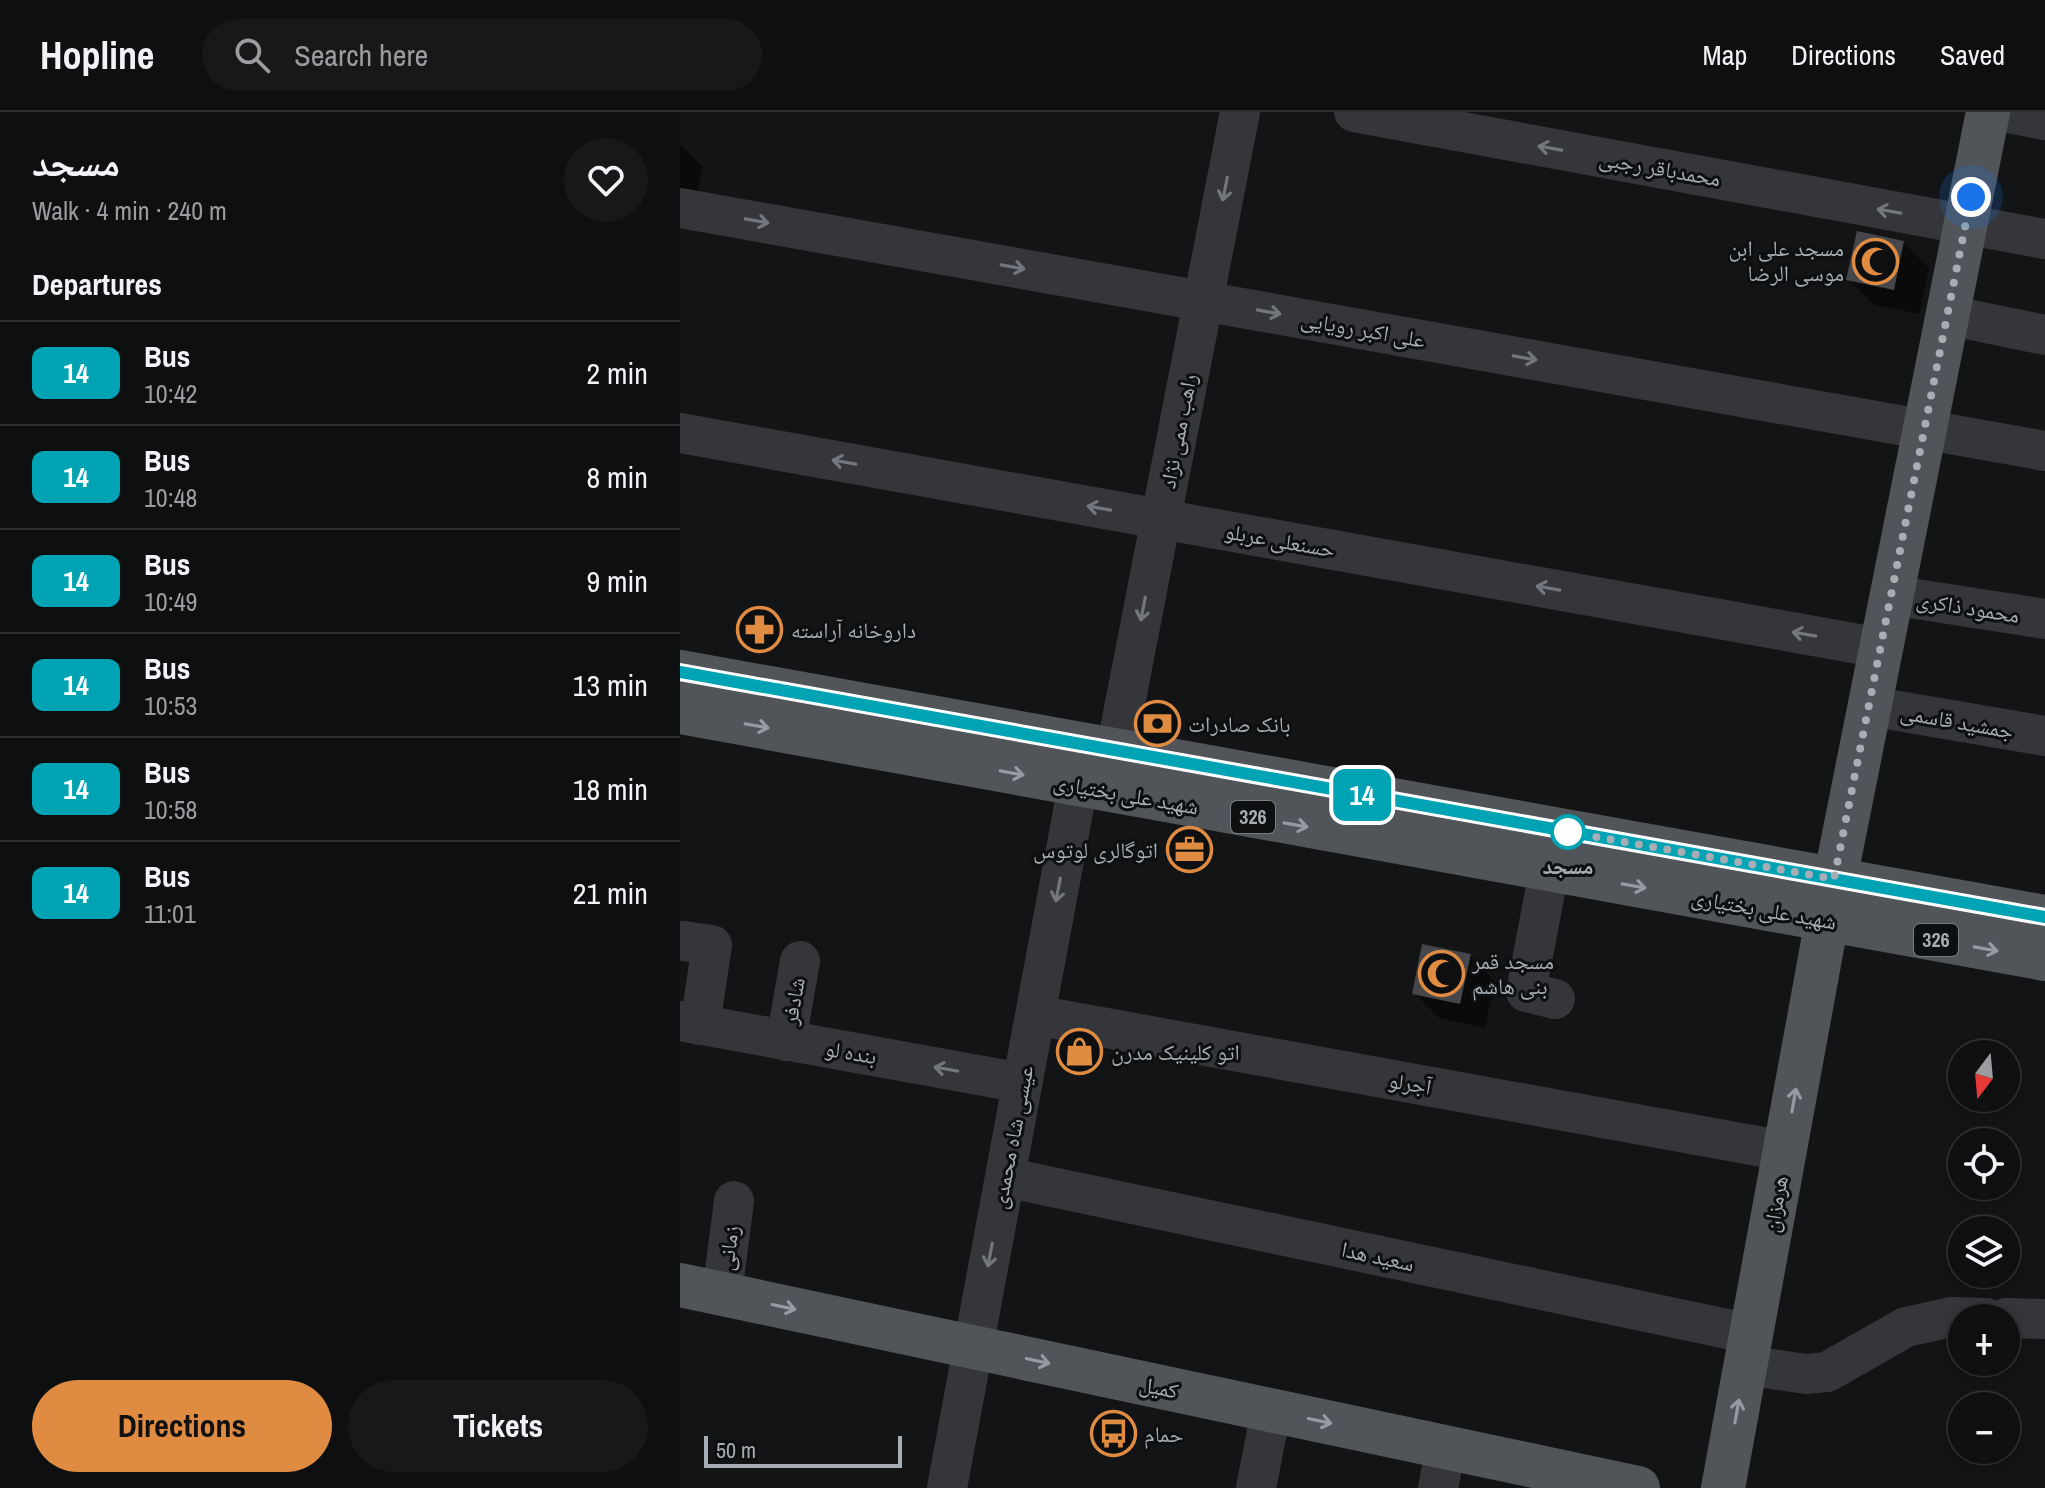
<!DOCTYPE html>
<meta charset="utf-8">
<style>
:root{--surface:#0e0f10;--page:#171819;--text:#f1f3f6;--muted:#9b9c9f;--line:#2e2f30;--accent:#df8c42}
body{margin:0;font-family:"Archivo Narrow","Noto Naskh Arabic",sans-serif;background:var(--page);color:var(--text);height:100vh;display:flex;flex-direction:column;font-size:30px;white-space:nowrap}
*{box-sizing:border-box;margin:0}
p{font-size:26px;color:var(--muted)}
.icon{flex:none;width:44px;height:44px;fill:none;stroke:currentColor;stroke-width:2;stroke-linecap:round;stroke-linejoin:round}
.map{position:relative;flex:1;overflow:hidden}
.details{display:flex;flex-direction:column;background:var(--surface);width:680px}
.details>*{flex:none}
.badge{padding:0 16px;border-radius:12px;font-size:28px;line-height:52px}
.needle{width:52px;rotate:196deg}
.buttons{position:absolute;left:1268px;top:928px;display:grid;gap:16px}
.buttons a{display:grid;place-items:center;width:72px;height:72px;border-radius:50%;background:var(--surface);box-shadow:0 4px 12px #0003,0 0 0 2px var(--line);font-size:40px}
.scale{position:absolute;left:24px;bottom:20px;width:198px;box-sizing:border-box;padding-left:8px;border:4px solid #a6adb4;border-top:0;font-size:22px;line-height:28px;white-space:nowrap;color:#a6adb4;-webkit-text-stroke:6px #0e0f10;paint-order:stroke}
.you{position:absolute;width:40px;height:40px;margin:-20px;border:6px solid #fff;border-radius:50%;background:#1a73e8;box-shadow:0 0 0 12px #1a73e833}
.map>.badge{position:absolute;translate:-50% -50%;box-shadow:0 0 0 4px #fff}
h2{padding:0 32px;font-size:30px;line-height:72px}
.round{display:grid;place-items:center;flex:none;width:84px;height:84px;border-radius:42px;background:var(--page)}
.overview{display:flex;align-items:center;justify-content:space-between;height:136px;padding:0 32px}
h1{font-size:38px;font-weight:800;line-height:60px}
.primary-button{display:flex;gap:16px;margin-top:auto;padding:16px 32px}
.primary-button a{flex:1;height:92px;border-radius:48px;background:var(--accent);color:#111;font-size:32px;font-weight:800;line-height:92px;text-align:center}
.primary-button a+a{background:var(--page);color:var(--text)}
ul{padding:0;list-style:none}
li{display:flex;align-items:center;gap:24px;height:104px;padding:0 32px;border-top:2px solid var(--line)}
li div{flex:1}
li b{display:block;font-size:30px}
li em{font-style:normal}
li .badge{min-width:88px;font-weight:700;text-align:center}
header{display:flex;align-items:center;gap:48px;box-sizing:border-box;height:112px;padding:0 40px;background:var(--surface);border-bottom:2px solid var(--line)}
header strong{font-size:38px}
nav{display:flex;gap:44px;margin-inline-start:auto;font-size:28px}
.search{width:560px;height:72px;background:var(--page);display:flex;align-items:center;gap:20px;box-sizing:border-box;padding:0 28px;border-radius:44px;color:var(--muted);font-size:30px}
main{display:flex;flex:1;min-height:0}
.map>svg:first-child{display:block}
</style>
<header>
<strong>Hopline</strong>
<div class="search"><svg class="icon" aria-label="search" viewBox="0 0 24 24"><circle cx="10" cy="10" r="6"/><path d="M15 15l6 6"/></svg>Search here</div>
<nav><a>Map</a><a>Directions</a><a>Saved</a></nav>
</header>
<main>
<section class="details">
<div class="overview"><div><h1>مسجد</h1><p>Walk · 4 min · 240 m</p></div><a class="round"><svg class="icon" aria-label="heart" viewBox="0 0 24 24"><path d="M12 20l-8-8c-3-5 5-10 8-4 3-6 11-1 8 4z"/></svg></a></div>
<h2>Departures</h2>
<ul>
<li><span class="badge" style="background:#00a3b4;color:#fff">14</span><div><b>Bus</b><p>10:42</p></div><em>2 min</em></li>
<li><span class="badge" style="background:#00a3b4;color:#fff">14</span><div><b>Bus</b><p>10:48</p></div><em>8 min</em></li>
<li><span class="badge" style="background:#00a3b4;color:#fff">14</span><div><b>Bus</b><p>10:49</p></div><em>9 min</em></li>
<li><span class="badge" style="background:#00a3b4;color:#fff">14</span><div><b>Bus</b><p>10:53</p></div><em>13 min</em></li>
<li><span class="badge" style="background:#00a3b4;color:#fff">14</span><div><b>Bus</b><p>10:58</p></div><em>18 min</em></li>
<li><span class="badge" style="background:#00a3b4;color:#fff">14</span><div><b>Bus</b><p>11:01</p></div><em>21 min</em></li>
</ul>
<div class="primary-button"><a>Directions</a><a>Tickets</a></div>
</section>
<div class="map">
<svg width="1365" height="1376" viewBox="0 0 1365 1376">
<rect width="100%" height="100%" fill="#131415"/>
<path fill="#0007" d="M0,33L23,55L13,101L0,99Z
M1224,131L1249,156L1239,202L1194,193L1169,168Z
M790,844L815,869L805,916L759,906L734,881Z"/>
<path fill="#45474a" d="M1177,119L1224,129L1214,178L1166,168Z
M742,832L791,842L780,892L732,882Z"/>
<g fill="none" stroke-linecap="round" stroke-linejoin="round">
<path stroke="#353639" stroke-width="40" d="M674,0L1365,127
M1323,0L1365,8
M0,96L1365,339
M1267,203L1365,223
M0,321L1201,536
M1211,483L1365,507
M1189,594L1365,624
M436,638L560,0
M869,759L846,880L875,887
M3,829L32,833L20,913
M355,903L1105,1039
M0,909L342,971
M106,929L120,849
M325,1065L1071,1222
M42,1182L54,1089
M1326,1206L1365,1207
M1065,1253L1126,1262L1147,1260L1226,1215L1271,1205L1307,1206
M267,1376L398,673
M576,1376L591,1299
M758,1376L766,1335"/>
<path stroke="#515458" stroke-width="44" d="M0,560L1365,805
M0,600L1365,847
M0,1173L958,1376
M1043,1376L1147,808L1308,0"/>
</g>
<defs><path id="oneway-shaft" d="M-6 0H5M1.5-3L5.5 0L1.5 3" fill="none" stroke-width="1.6" stroke-linecap="round" stroke-linejoin="round" transform="scale(2)"/></defs>
<g stroke="#73777d">
<use href="#oneway-shaft" transform="translate(870 36) rotate(-170)"/>
<use href="#oneway-shaft" transform="translate(545 77) rotate(101)"/>
<use href="#oneway-shaft" transform="translate(1209 99) rotate(-170)"/>
<use href="#oneway-shaft" transform="translate(77 109) rotate(10)"/>
<use href="#oneway-shaft" transform="translate(333 155) rotate(10)"/>
<use href="#oneway-shaft" transform="translate(589 200) rotate(10)"/>
<use href="#oneway-shaft" transform="translate(845 246) rotate(10)"/>
<use href="#oneway-shaft" transform="translate(164 350) rotate(-170)"/>
<use href="#oneway-shaft" transform="translate(419 396) rotate(-170)"/>
<use href="#oneway-shaft" transform="translate(868 476) rotate(-170)"/>
<use href="#oneway-shaft" transform="translate(463 497) rotate(101)"/>
<use href="#oneway-shaft" transform="translate(1124 522) rotate(-170)"/>
<use href="#oneway-shaft" transform="translate(378 778) rotate(101)"/>
<use href="#oneway-shaft" transform="translate(266 957) rotate(-170)"/>
<use href="#oneway-shaft" transform="translate(310 1143) rotate(101)"/>
</g>
<g stroke="#959ba2">
<use href="#oneway-shaft" transform="translate(77 614) rotate(10)"/>
<use href="#oneway-shaft" transform="translate(332 661) rotate(10)"/>
<use href="#oneway-shaft" transform="translate(616 713) rotate(10)"/>
<use href="#oneway-shaft" transform="translate(954 774) rotate(10)"/>
<use href="#oneway-shaft" transform="translate(1306 837) rotate(10)"/>
<use href="#oneway-shaft" transform="translate(1114 988) rotate(-80)"/>
<use href="#oneway-shaft" transform="translate(104 1195) rotate(12)"/>
<use href="#oneway-shaft" transform="translate(358 1249) rotate(12)"/>
<use href="#oneway-shaft" transform="translate(1057 1299) rotate(-80)"/>
<use href="#oneway-shaft" transform="translate(640 1309) rotate(12)"/>
</g>
<g fill="none" stroke-linecap="round" stroke-linejoin="round">
<defs>
<path id="line" d="M0,560L1365,805"/>
</defs>
<use href="#line" stroke="#fff" stroke-width="18"/>
<use href="#line" stroke="#00a3b4" stroke-width="12"/>
<path stroke="#a6adb4" stroke-width="8" stroke-dasharray="0 14.4" d="M888,720L1154,767L1291,85"/>
</g>
<defs>
<symbol id="mosque-ring" viewBox="-11 -11 22 22"><circle r="9.5" fill="#0e0f10" stroke="#df8c42" stroke-width="1.5"/><path d="M3.5-4.9A6 6 0 1 0 3.5 4.9A5 5 0 1 1 3.5-4.9Z" fill="#df8c42"/></symbol>
<symbol id="pharmacy-ring" viewBox="-11 -11 22 22"><circle r="9.5" fill="#0e0f10" stroke="#df8c42" stroke-width="1.5"/><path d="M-2-6h4v4h4v4h-4v4h-4v-4h-4v-4h4Z" fill="#df8c42"/></symbol>
<symbol id="bank-ring" viewBox="-11 -11 22 22"><circle r="9.5" fill="#0e0f10" stroke="#df8c42" stroke-width="1.5"/><path d="M-6-4H6V4H-6ZM0-2.3a2.3 2.3 0 1 0 0 4.6a2.3 2.3 0 1 0 0-4.6Z" fill="#df8c42"/></symbol>
<symbol id="office-ring" viewBox="-11 -11 22 22"><circle r="9.5" fill="#0e0f10" stroke="#df8c42" stroke-width="1.5"/><path d="M-6-3h4V-5.5h4V-3h4V5H-6ZM-1-4.5V-3h2v-1.5ZM-6 0V1H6V0Z" fill="#df8c42"/></symbol>
<symbol id="shop-ring" viewBox="-11 -11 22 22"><circle r="9.5" fill="#0e0f10" stroke="#df8c42" stroke-width="1.5"/><path d="M-5-2.5h2.3a2.7 3.5 0 0 1 5.4 0H5L5.5 6h-11ZM-1.5-2.5h3a1.5 2.3 0 0 0-3 0Z" fill="#df8c42"/></symbol>
<symbol id="bus-ring" viewBox="-11 -11 22 22"><circle r="9.5" fill="#0e0f10" stroke="#df8c42" stroke-width="1.5"/><path d="M-5-6H5V4H4V6H2V4H-2V6H-4V4H-5ZM-3.5-4V0h7V-4ZM-3.5 1.2v1.5H-2V1.2ZM2 1.2v1.5H3.5V1.2Z" fill="#df8c42"/></symbol>
</defs>
<g fill-rule="evenodd">
<use href="#mosque-ring" x="1170" y="124" width="51" height="51"/>
<use href="#pharmacy-ring" x="54" y="492" width="51" height="51"/>
<use href="#bank-ring" x="452" y="586" width="51" height="51"/>
<use href="#office-ring" x="484" y="712" width="51" height="51"/>
<use href="#mosque-ring" x="736" y="836" width="51" height="51"/>
<use href="#shop-ring" x="374" y="914" width="51" height="51"/>
<use href="#bus-ring" x="408" y="1296" width="51" height="51"/>
</g>
<circle fill="#fff" stroke="#00a3b4" stroke-width="4" cx="888" cy="720" r="16"/>
<g text-anchor="middle" stroke-width="6" stroke-linejoin="round" paint-order="stroke">
<g fill="#0e0f10" stroke="#787e83" stroke-width="2">
<rect x="551" y="689" width="44" height="32" rx="6"/>
<rect x="1234" y="812" width="44" height="32" rx="6"/>
</g>
<g font-size="20" font-weight="bold" fill="#a6adb4">
<text x="573" y="712">326</text>
<text x="1256" y="835">326</text>
</g>
<g font-size="22" fill="#a6adb4" stroke="#0e0f10">
<text transform="translate(980 56) rotate(10)" y="8">محمدباقر رجبی</text>
<text transform="translate(683 217) rotate(10)" y="8">علی اکبر رویایی</text>
<text transform="translate(498 319) rotate(-79)" y="8">راهب ممی نژاد</text>
<text transform="translate(600 428) rotate(10)" y="8">حسنعلی عربلو</text>
<text transform="translate(1288 495) rotate(9)" y="8">محمود ذاکری</text>
<text transform="translate(1277 609) rotate(10)" y="8">جمشید قاسمی</text>
<text transform="translate(446 682) rotate(10)" y="8">شهید علی بختیاری</text>
<text transform="translate(1084 797) rotate(10)" y="8">شهید علی بختیاری</text>
<text transform="translate(113 889) rotate(-80)" y="8">شادفر</text>
<text transform="translate(171 940) rotate(10)" y="8">بنده لو</text>
<text transform="translate(730 971) rotate(10)" y="8">آجرلو</text>
<text transform="translate(332 1025) rotate(-79)" y="8">عیسی شاه محمدی</text>
<text transform="translate(1095 1092) rotate(-80)" y="8">هرمزان</text>
<text transform="translate(48 1136) rotate(-82)" y="8">زمانی</text>
<text transform="translate(698 1144) rotate(12)" y="8">سعید هدا</text>
<text transform="translate(479 1275) rotate(12)" y="8">کمیل</text>
</g>
<g font-size="22" fill="#a6adb4" stroke="#0e0f10" text-anchor="start">
<text x="1164" y="144" text-anchor="end">مسجد علی ابن<tspan x="1164" dy="25">موسی الرضا</tspan></text>
<text x="111" y="526">داروخانه آراسته</text>
<text x="508" y="620">بانک صادرات</text>
<text x="478" y="746" text-anchor="end">اتوگالری لوتوس</text>
<text x="792" y="857">مسجد قمر<tspan x="792" dy="25">بنی هاشم</tspan></text>
<text x="431" y="948">اتو کلینیک مدرن</text>
<text x="464" y="1330">حمام</text>
</g>
<g font-size="22" font-weight="bold" fill="#a6adb4" stroke="#0e0f10">
<text x="888" y="762">مسجد</text>
</g>
</g>
</svg>
<div class="buttons">
<a><svg class="needle" viewBox="-14 -14 28 28"><path d="M0-13l5 13h-10z" fill="#e53935"/><path d="M0 13l5-13h-10z" fill="#9b9c9f"/></svg></a>
<a><svg class="icon" aria-label="locate" viewBox="0 0 24 24"><circle cx="12" cy="12" r="6"/><path d="M12 2v4M12 18v4M2 12h4M18 12h4"/></svg></a>
<a><svg class="icon" aria-label="layers" viewBox="0 0 24 24"><path d="M12 4l9 5-9 5-9-5zM3 14l9 5 9-5"/></svg></a>
<a>+</a>
<a>−</a>
</div>
<div class="scale">50 m</div>
<div class="you" style="left:1291px;top:85px"></div>
<b class="badge" style="left:682px;top:683px;background:#00a3b4;color:#fff">14</b>
</div>
</main>
